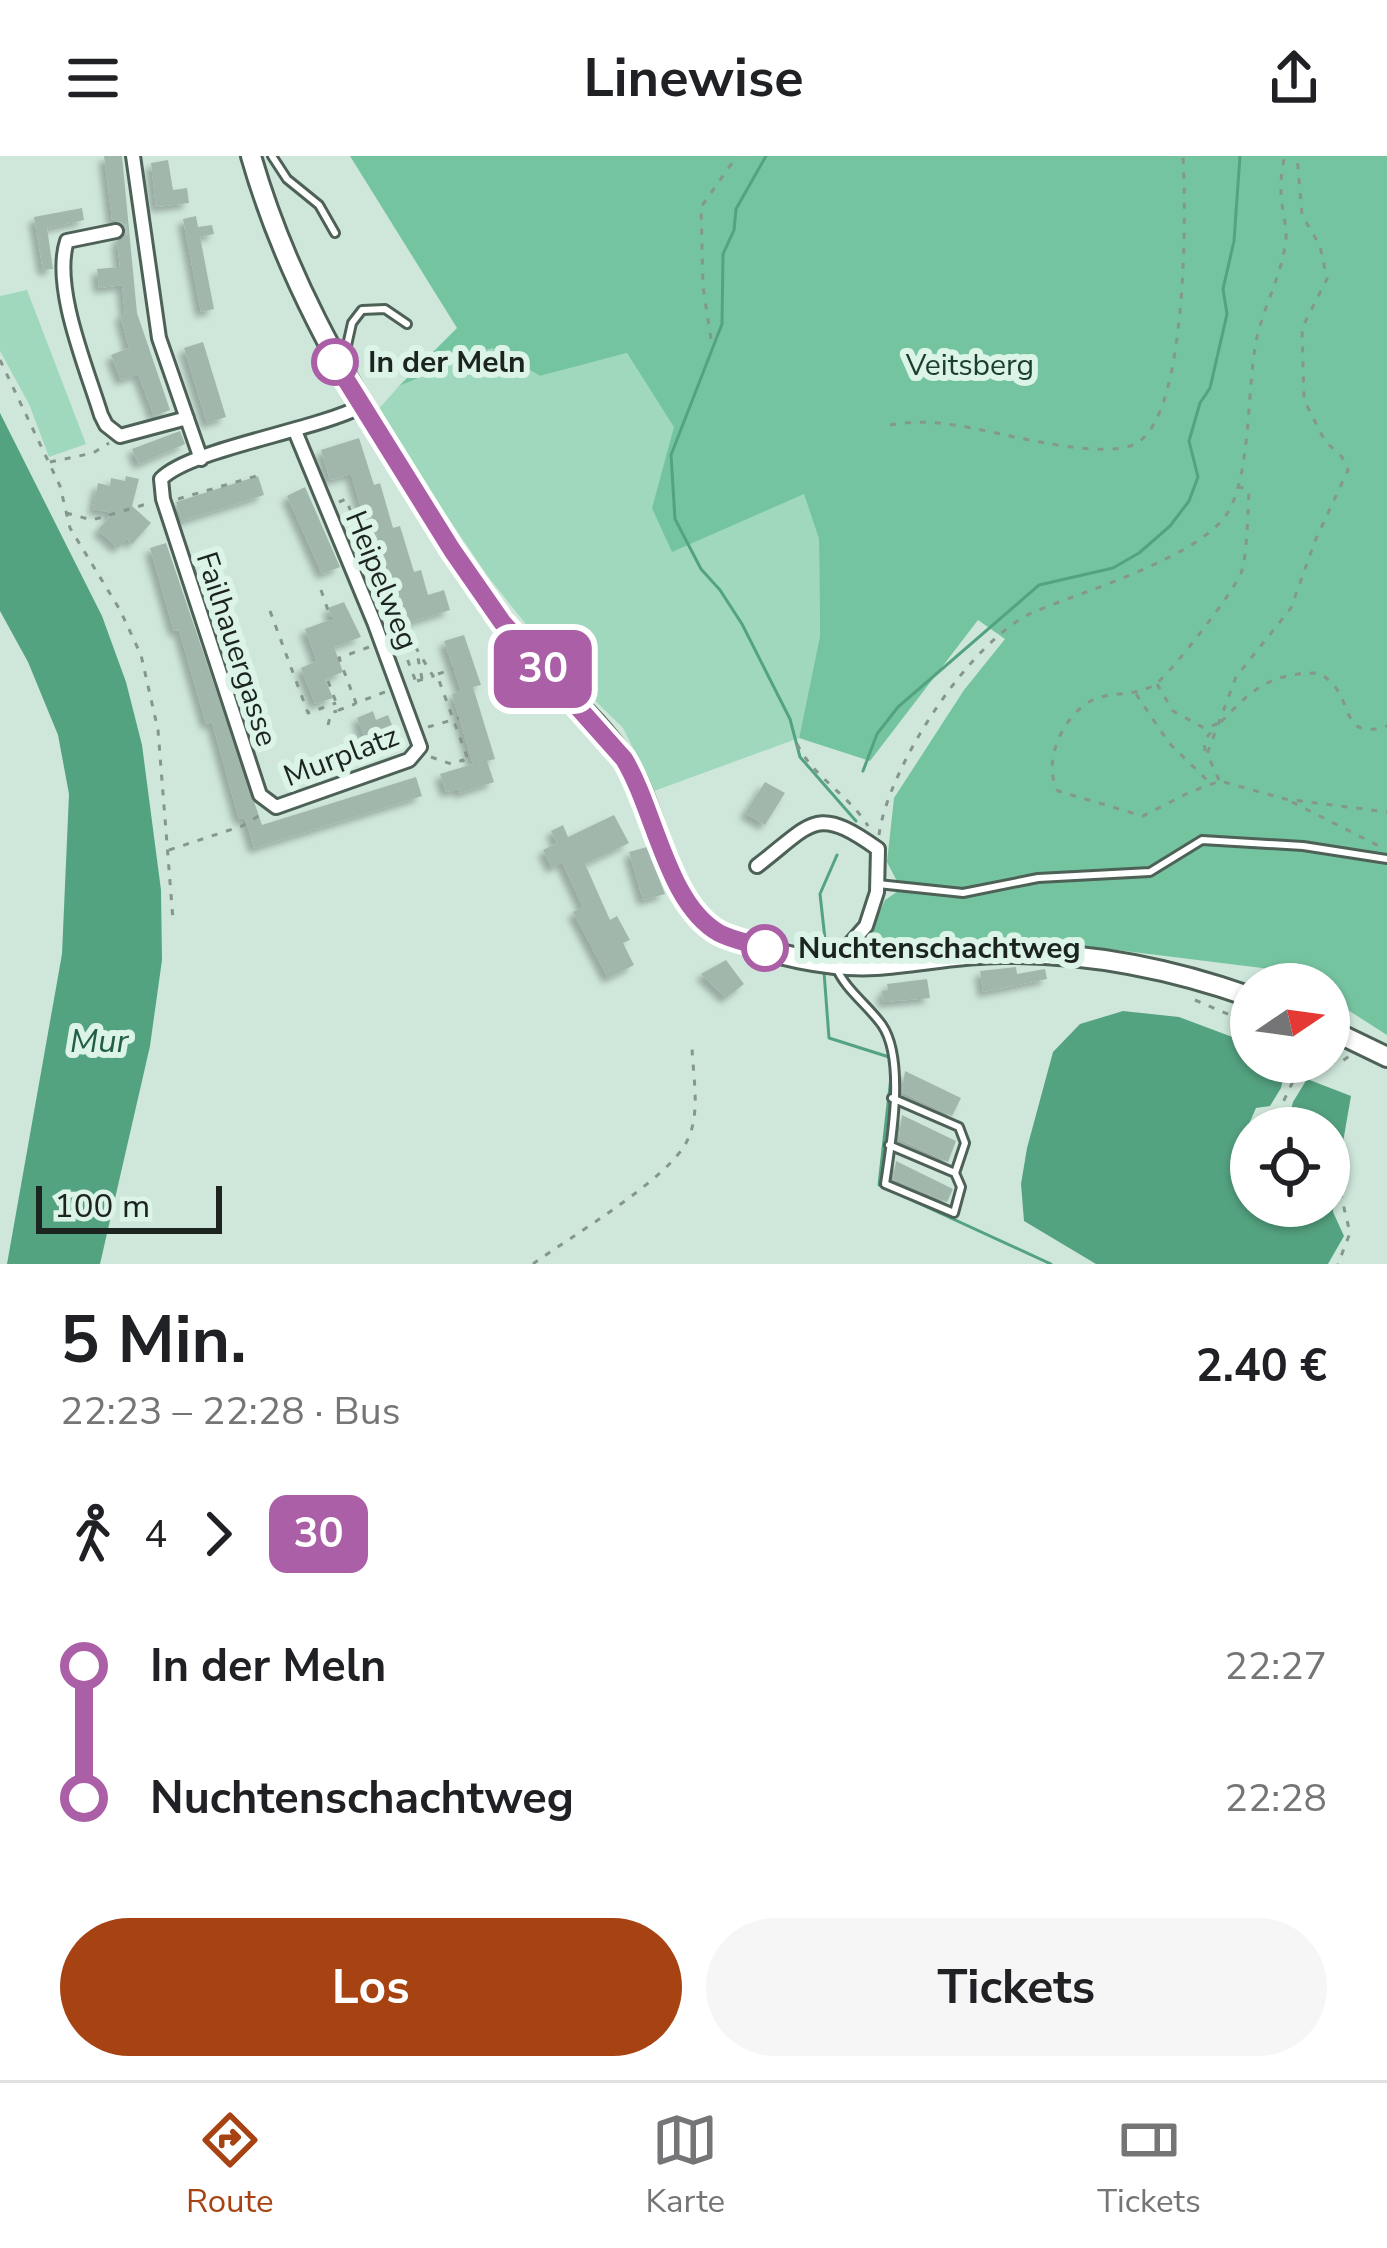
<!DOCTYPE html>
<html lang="de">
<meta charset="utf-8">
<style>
:root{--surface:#fff;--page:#f6f6f6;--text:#202124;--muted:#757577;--line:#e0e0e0;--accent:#a74312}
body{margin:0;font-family:"Nunito Sans",sans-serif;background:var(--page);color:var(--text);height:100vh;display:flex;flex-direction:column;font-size:45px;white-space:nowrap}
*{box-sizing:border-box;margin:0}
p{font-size:39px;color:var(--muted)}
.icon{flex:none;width:66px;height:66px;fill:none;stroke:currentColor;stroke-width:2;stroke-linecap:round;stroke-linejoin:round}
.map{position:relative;height:1108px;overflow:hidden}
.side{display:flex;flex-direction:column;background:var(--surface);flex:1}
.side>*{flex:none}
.badge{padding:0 24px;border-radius:18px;font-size:42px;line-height:78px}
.needle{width:78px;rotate:77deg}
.tools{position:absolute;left:1230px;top:807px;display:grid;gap:24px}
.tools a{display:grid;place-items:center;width:120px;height:120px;border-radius:50%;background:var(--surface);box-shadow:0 3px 9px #0004;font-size:60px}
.scale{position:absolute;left:36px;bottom:30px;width:186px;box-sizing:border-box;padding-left:12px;border:6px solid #1c2420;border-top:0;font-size:33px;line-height:42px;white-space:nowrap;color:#1c2420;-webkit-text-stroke:9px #dcf4e8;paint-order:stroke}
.map>.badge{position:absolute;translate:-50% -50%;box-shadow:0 0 0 6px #fff}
.legs{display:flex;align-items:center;gap:18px;height:132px;padding:0 60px;font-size:39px}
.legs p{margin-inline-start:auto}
.summary{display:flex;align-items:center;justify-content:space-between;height:204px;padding:0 60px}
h1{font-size:66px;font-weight:700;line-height:90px}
.button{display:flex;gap:24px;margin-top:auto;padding:24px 60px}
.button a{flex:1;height:138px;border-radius:72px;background:var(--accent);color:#fff;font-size:48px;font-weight:700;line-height:138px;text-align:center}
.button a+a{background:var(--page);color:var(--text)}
ul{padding:0 60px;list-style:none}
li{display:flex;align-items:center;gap:42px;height:132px;font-size:45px}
li i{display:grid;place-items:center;width:18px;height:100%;margin:0 15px;background:currentColor}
li i::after{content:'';width:30px;height:30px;margin:-15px;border:9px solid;border-radius:50%;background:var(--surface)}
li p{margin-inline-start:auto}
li:first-child i{background:linear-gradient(#0000 50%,currentColor 0)}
li:last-child i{background:linear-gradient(currentColor 50%,#0000 0)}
header{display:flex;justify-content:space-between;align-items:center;height:156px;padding:0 60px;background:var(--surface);font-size:54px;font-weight:700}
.tab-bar{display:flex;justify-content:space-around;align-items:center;height:168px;border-top:3px solid var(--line);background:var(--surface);font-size:33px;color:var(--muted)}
.tab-bar a{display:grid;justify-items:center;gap:6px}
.tab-bar .selected{color:var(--accent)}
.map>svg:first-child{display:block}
</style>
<header><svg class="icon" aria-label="menu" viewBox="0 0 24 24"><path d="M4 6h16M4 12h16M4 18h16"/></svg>Linewise<svg class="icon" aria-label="share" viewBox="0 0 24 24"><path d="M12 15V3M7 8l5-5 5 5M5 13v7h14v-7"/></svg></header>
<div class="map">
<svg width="1387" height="1108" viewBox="0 0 1387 1108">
<defs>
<filter id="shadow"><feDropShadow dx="-5.5" dy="5.5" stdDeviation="3" flood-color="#0004"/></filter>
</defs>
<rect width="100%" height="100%" fill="#cfe7db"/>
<path fill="#9fd8bc" d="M27,134L86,288L49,301L29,248L0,195V140Z
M492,192L540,220L627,197L675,271L652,352L804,337L819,383L820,480L799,582L654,635L623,572L556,506L489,422L376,256L399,230Z"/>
<path fill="#75c4a0" d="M350,0H1387V879L1329,842V828H1307L1286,815L1020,782L861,796L885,744L901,733L887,706L894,642L964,534L1005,483L978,464L870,605L799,582L820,480L819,383L804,338L672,396L652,352L674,271L627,197L540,220L492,192L399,230L457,172Z"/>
<path fill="#54a380" d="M0,257L102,460L126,526L142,589L161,734L162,804L150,890L100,1108H7L62,798L69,638L58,579L28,506L0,455Z
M1123,855L1179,861L1251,888V906H1287L1281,932L1270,950L1256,952L1249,968L1251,1050H1329V1006L1336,1011L1333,1056L1344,1080L1328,1108H1096L1024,1065L1021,1028L1027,992L1053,896L1080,868Z
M1307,923L1351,940L1343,986L1329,980V972H1305L1288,966L1293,946Z"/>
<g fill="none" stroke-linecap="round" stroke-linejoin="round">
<path stroke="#54a380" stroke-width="3" d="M766,0L736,53L734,74L723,98L722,168L671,299L675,363L701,413L720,434L742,468L790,563L800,601L856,665
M863,615L877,578L898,551L1039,429L1113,412L1139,397L1170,370L1189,345L1198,321L1189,285L1200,247L1210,232L1227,158L1223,133L1234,85L1240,0
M826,792L820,738L837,699
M824,816L829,882L889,901L892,912L879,1029L1051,1108"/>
</g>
<path fill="#a1b7ab" filter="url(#shadow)" d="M104,0H122L137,157L170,254L154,260L138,218L121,224L111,199L129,192L120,158H125L122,129L99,132L97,113L120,111L117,85L126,74L123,67L112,63Z
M168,4L173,34L187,32L189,47L156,51L151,7Z
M82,52L84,64L47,72L53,113L43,114L34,61Z
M196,60L198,71L212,69L214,78L200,81L214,153L201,156L183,63Z
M203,186L226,261L207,267L184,192Z
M180,275L185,288L139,308L132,293Z
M359,282L374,329L380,327L393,372L400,370L414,416L421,414L428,439L444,434L450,454L408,467L376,377L369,379L351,318L330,324L321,294Z
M126,320L139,323L132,350L151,367L132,388L127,383L118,392L98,374L113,357L93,353L98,327L110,330L111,322L125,325Z
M258,320L264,339L182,365L176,346Z
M305,331L340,411L322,418L287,340Z
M166,387L262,669L416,621L422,640L254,692L245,662L239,663L212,566L206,568L179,474L174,475L150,392Z
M344,446L361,481L334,491L343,516L325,523L333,542L315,548L301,512L317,505L305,473L332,463L328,452Z
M464,479L481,529L473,531L495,603L487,605L494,626L460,637L458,633L446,636L440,618L473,608L452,538L461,535L444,485Z
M373,555L376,564L388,559L395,577L379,584L381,590L362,598L356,583L364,580L357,562Z
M765,626L785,637L765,669L745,657Z
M614,659L629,687L585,708L610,764L617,760L630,784L623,787L634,809L608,822L573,756L583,751L562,706L552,712L543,694L557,687L551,675L563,669L568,681Z
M647,691L665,738L643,744L629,696Z
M726,804L744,828L726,842L701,818Z
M1016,811L1017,818L1045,813L1047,823L983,836L980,815Z
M927,823L930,842L883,846L882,835L888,834L887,828Z
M905,915L961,942L952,960L902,936Z
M902,959L956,985L948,1006L899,983Z
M896,1005L953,1033L947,1046L893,1023Z"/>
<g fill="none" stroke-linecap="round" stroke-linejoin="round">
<path stroke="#abc0b6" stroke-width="12" stroke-dasharray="12 6" stroke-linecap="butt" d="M116,75L131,72"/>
<defs>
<path id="service" d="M272,0L287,23L319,49L335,77
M344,203L352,167L362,154L385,153L407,168
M878,728L963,737L1038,722L1150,716L1202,684L1303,690L1387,703
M835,809C845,834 867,848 882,869C906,904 891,987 885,1028L954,1057L961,1031L955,1017L965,987L959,971L892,942
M889,989L955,1017"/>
<path id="minor" d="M133,0L159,182L201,303
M116,75L67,85C52,131 87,213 101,259L106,269L120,280L187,262
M295,275L374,466L420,591L409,604L276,651L260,639L163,343L161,323C190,293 314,275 362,250
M757,710C813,667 815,648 878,693L877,736L866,770L834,806"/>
<path id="secondary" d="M251,0C284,116 341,216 404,317C436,368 468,420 505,468C541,516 590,554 625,604C661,656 663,754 725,780C769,798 829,812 876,809C918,806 960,797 1002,797C1087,796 1172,813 1251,841
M1329,873L1387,901"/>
</defs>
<use href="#service" stroke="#4d6157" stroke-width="12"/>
<use href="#minor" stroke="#4d6157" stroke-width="18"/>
<use href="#secondary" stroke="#4d6157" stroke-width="24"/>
<path stroke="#85968d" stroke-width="3" stroke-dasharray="6 9" stroke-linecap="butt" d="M711,183L703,131L701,51L737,0
M0,204L60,330L70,372L120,454L141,499L158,574L173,764
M890,269C941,259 995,279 1046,287C1069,291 1117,299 1137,287C1188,257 1186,55 1183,0
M50,306L93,297L109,287
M1238,330L1249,335C1248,353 1247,403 1241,417C1233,437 1173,514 1157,527C1138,541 1116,535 1095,543C1064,556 1041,606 1058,635L1143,660L1190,636L1220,625L1285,643L1387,656
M178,343L263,318
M339,346L346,343L416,526
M66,357L92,364L150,347
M373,403L383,400
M321,434L331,463
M389,448L402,444
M270,455L308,557L336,547
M369,491L339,502L356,547L385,536
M438,518L453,513
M422,523L416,492L433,520L437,519L470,609
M328,525L339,554L355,548
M417,525L433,520
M1157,528L1173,555L1204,572L1217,568
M1136,538L1169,587L1210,627
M1221,566C1254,531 1271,517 1320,517C1326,522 1332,526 1336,532C1351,553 1346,584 1387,570
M328,569L331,557L337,555
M428,571L459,562
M797,588C813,621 849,639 868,670
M1205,595L1204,585L1214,572
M431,601L451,608L463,604L465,610
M1219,624L1207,598L1236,521L1291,452L1315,385L1348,314L1342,301L1325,285L1304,244L1302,172L1327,123L1320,90L1302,59L1297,0
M1292,646L1385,693
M879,679C888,611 972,481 1036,455C1084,435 1201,401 1228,356C1251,318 1247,233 1256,186C1262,154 1280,123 1285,90C1289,73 1281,54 1281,36C1280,24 1283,12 1284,0
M169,694L242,670L265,656
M1195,844L1251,868
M1329,906H1341L1352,898
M1271,972L1302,906
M1329,994L1340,1012V1035L1350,1077L1338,1108
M533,1108C571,1080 668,1024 687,985C701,958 693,921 692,891"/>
<use href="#service" stroke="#fff" stroke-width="6"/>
<use href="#minor" stroke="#fff" stroke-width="12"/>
<use href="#secondary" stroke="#fff" stroke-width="18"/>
</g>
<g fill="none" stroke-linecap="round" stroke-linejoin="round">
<defs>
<path id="line-1" d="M335,206L452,394L502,466L624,603C655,654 667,748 719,777C732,784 750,787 765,792"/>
</defs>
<use href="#line-1" stroke="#fff" stroke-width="27"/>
<use href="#line-1" stroke="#aa5fa6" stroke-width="18"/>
</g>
<g fill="#fff" stroke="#aa5fa6" stroke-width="6">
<circle cx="335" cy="206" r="21"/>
<circle cx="765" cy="792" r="21"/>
</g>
<g text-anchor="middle" stroke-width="12" stroke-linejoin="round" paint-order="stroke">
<g font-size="30" font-weight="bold" fill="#1c2420" stroke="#dcf4e8" text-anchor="start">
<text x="368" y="216">In der Meln</text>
<text x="798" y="802">Nuchtenschachtweg</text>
</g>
<g font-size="30" fill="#1b3f2f" stroke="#dcf4e8">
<text x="970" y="219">Veitsberg</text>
</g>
<g font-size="30" fill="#1c2420" stroke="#dcf4e8">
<text transform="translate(382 424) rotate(68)" y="10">Heipelweg</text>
<text transform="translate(237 493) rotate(72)" y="10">Failhauergasse</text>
<text transform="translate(341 600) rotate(-21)" y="10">Murplatz</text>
</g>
<g font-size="33" font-style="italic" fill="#225e46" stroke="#dcf4e8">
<text x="99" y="896">Mur</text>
</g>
</g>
</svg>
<div class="tools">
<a><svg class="needle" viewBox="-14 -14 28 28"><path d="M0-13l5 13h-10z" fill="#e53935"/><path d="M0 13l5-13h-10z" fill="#757577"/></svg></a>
<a><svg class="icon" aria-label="locate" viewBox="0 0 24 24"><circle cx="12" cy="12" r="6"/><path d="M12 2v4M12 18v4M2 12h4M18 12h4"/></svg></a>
</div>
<div class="scale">100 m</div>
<b class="badge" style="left:543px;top:513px;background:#aa5fa6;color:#fff">30</b>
</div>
<section class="side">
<div class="summary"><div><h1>5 Min.</h1><p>22:23 – 22:28 · Bus</p></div><b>2.40 €</b></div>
<div class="legs"><svg class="icon" aria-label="walk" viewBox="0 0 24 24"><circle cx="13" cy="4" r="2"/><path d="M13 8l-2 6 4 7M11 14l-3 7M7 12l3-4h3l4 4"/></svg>4<svg class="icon" aria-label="forward" viewBox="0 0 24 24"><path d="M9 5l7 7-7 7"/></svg><b class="badge" style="background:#aa5fa6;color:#fff">30</b></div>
<ul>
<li><i style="color:#aa5fa6"></i><b>In der Meln</b><p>22:27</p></li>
<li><i style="color:#aa5fa6"></i><b>Nuchtenschachtweg</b><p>22:28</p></li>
</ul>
<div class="button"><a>Los</a><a>Tickets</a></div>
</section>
<nav class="tab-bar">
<a class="selected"><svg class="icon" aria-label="directions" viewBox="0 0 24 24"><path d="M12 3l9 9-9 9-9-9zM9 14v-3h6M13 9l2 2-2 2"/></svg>Route</a>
<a><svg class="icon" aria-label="map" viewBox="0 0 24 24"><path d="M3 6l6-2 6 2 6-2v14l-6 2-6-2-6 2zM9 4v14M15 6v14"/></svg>Karte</a>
<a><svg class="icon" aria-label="tickets" viewBox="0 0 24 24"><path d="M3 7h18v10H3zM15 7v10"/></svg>Tickets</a>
</nav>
